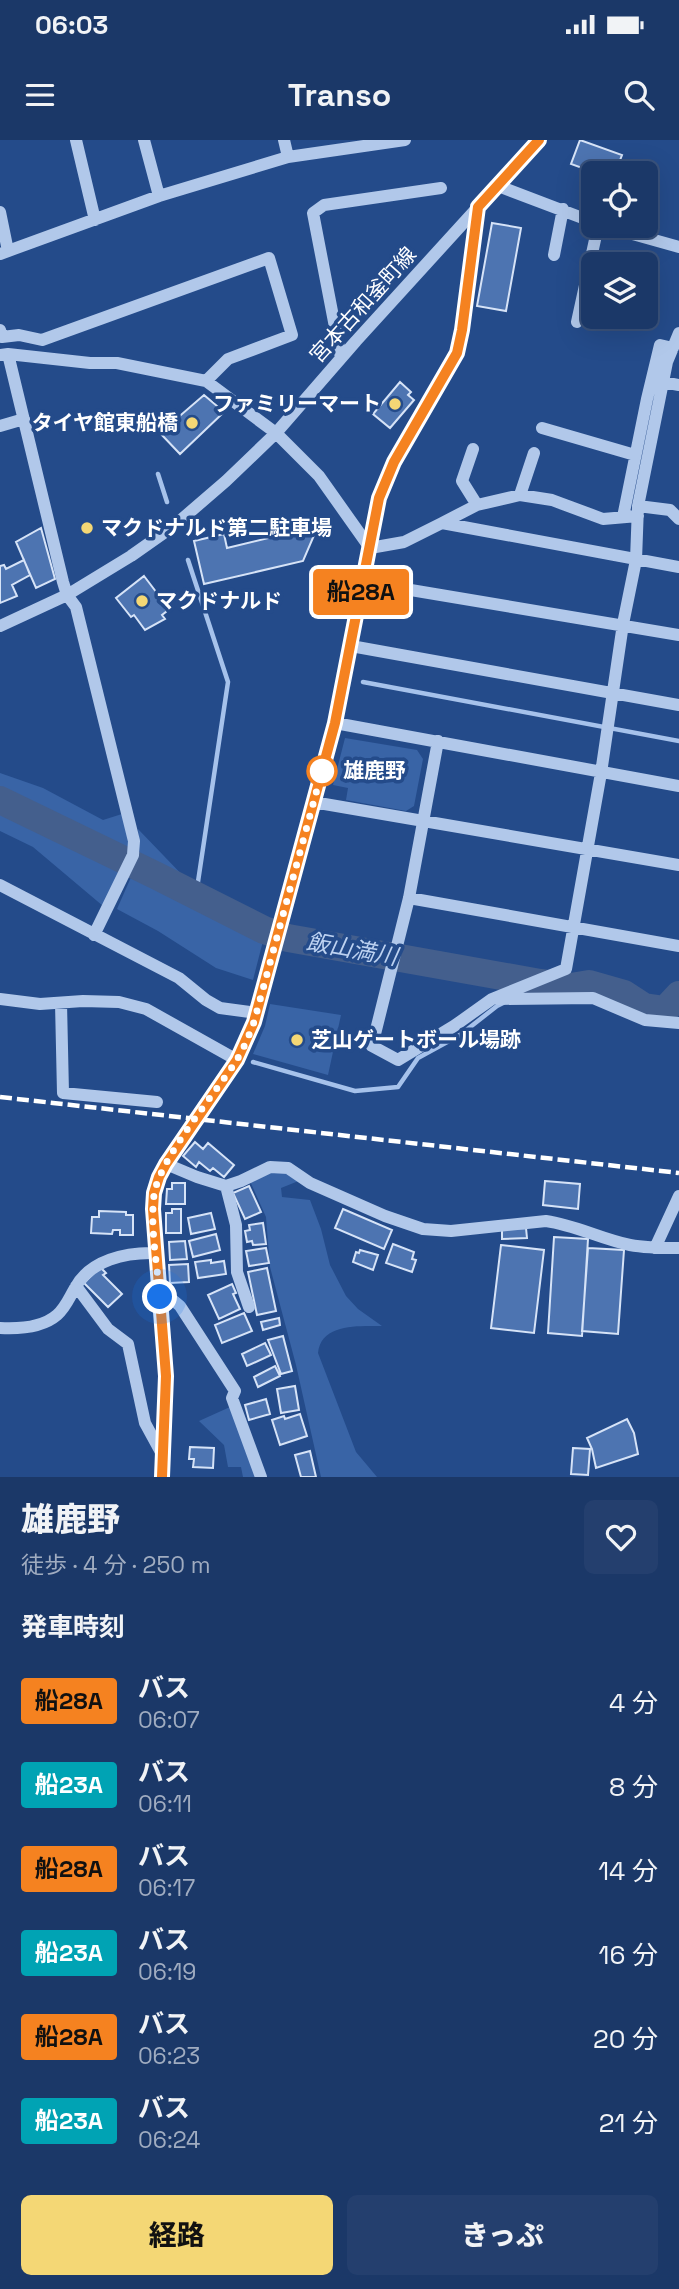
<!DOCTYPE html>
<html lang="ja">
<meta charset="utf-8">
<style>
:root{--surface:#1b3868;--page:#243f6e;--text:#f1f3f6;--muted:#a0acc0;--line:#39527c;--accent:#f4d775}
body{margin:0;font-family:"Space Grotesk","Noto Sans JP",sans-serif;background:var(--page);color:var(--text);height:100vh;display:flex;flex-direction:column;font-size:26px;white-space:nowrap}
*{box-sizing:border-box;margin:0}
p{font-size:23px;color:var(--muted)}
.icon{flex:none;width:38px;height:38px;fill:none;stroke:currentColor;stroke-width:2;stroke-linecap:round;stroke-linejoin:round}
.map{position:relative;height:1337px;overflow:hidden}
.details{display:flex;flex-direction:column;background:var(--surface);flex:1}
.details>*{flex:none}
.badge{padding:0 14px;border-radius:5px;font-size:24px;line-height:46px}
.fabs{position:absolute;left:581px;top:21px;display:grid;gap:14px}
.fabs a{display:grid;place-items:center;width:77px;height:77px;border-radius:10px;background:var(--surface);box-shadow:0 7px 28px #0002,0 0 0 2px var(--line);font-size:35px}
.you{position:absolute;width:35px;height:35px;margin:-18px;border:5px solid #fff;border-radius:50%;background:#1a73e8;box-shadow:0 0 0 10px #1a73e833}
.map>.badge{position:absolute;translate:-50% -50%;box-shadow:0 0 0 4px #fff}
h2{padding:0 21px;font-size:26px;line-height:63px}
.round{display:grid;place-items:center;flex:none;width:74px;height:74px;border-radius:10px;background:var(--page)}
.summary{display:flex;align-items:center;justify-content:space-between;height:119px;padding:0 21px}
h1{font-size:33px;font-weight:800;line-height:52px}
.action{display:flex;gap:14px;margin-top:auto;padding:14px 21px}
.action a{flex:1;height:80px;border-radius:10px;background:var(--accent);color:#111;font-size:28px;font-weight:800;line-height:80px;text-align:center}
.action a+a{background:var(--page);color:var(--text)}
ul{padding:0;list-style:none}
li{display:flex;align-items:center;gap:21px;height:84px;padding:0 21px}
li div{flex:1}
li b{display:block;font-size:26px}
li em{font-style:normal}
li .badge{min-width:77px;font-weight:700;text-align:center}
.status{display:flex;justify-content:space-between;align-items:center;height:49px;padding:0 35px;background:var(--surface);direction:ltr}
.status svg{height:19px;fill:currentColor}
header{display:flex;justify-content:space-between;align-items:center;height:91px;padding:0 21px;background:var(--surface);font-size:32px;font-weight:800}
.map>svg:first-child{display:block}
</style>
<div class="status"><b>06:03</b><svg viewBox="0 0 49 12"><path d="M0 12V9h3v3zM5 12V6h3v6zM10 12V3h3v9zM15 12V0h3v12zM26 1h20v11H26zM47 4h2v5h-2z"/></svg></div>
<header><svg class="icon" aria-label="menu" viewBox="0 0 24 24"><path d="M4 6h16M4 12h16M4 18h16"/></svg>Transo<svg class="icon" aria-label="search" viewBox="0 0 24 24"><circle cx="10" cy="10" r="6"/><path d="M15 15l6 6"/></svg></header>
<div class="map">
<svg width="679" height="1337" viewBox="0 0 679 1337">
<rect width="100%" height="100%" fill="#244b8a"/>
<path fill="#3964a6" d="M345,598L417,610L423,619L414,666L406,671L346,660L348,648L333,645Z
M0,633L43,648L103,680L122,674L130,699L129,713L0,651Z
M0,670L121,728L103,766L33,707L0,691Z
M138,689L189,742L140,717Z
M132,735L263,801L253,840L216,828L158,791L117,769Z
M270,864L341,875L328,935L253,914L265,886Z
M285,1031L301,1040L281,1048L282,1057L310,1060L321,1089L330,1125L346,1156L358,1169L382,1186C359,1186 321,1183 318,1213L356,1312L377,1337H321L296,1225L270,1127L266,1077L250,1041L273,1032Z
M230,1267L256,1337H243L241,1327H228L224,1305L199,1281Z"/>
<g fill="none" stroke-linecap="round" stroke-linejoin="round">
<path stroke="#a6c2eb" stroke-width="4.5" d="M158,334L167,362
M188,420L228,542L196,755
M363,542L679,601
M524,854L549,844
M253,922L355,951L398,947L418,918L460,895L497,866L503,863"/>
<path stroke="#445f8d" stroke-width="28" d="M0,660L157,736L264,790L288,798L540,843L571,847L589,844L624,854L644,867L665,870L679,855"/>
</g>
<path fill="#4d74b1" stroke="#d6e3f7" stroke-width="2" d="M580,0L622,15L615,33H596L571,24Z
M492,83L521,88L506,171L477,166Z
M400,242L411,252L408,255L414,260L390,288L373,274Z
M204,255L224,272L180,314L160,293Z
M318,386L303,421L204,444L194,401L224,394L227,408Z
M41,388L55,439L36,448L16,402Z
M24,420L30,435L12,445L17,456L0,463V426L4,425L6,429Z
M144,436L163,461L160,462L167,471L162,475L165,479L145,490L134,475L131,477L116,458Z
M195,1002L203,1009L208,1003L234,1025L224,1037L213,1028L210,1031L199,1022L196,1027L183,1016Z
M545,1041L580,1044L578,1069L543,1065Z
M172,1043H185V1064H166L167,1049H172Z
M249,1046L261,1072L245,1079L233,1053Z
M172,1069H181V1093H166V1073H172Z
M343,1069L392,1090L384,1109L335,1088Z
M99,1071L126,1072V1075H133V1095H120V1090H113L112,1094L91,1093L92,1077H99Z
M211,1073L215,1089L191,1094L188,1078Z
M263,1083L266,1104L253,1105L252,1101L247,1102L245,1091L250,1090L249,1085Z
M526,1088L527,1098L502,1099V1089Z
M216,1094L220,1110L193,1117L189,1101Z
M554,1097L588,1099L582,1196L548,1193Z
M185,1101L187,1119L170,1120L169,1102Z
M393,1104L414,1112L412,1119L416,1120L412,1132L386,1123Z
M501,1105L544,1110L534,1193L491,1188Z
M266,1108L269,1123L249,1126L246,1111Z
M588,1108L624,1110L618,1194L582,1191Z
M360,1110L378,1115L373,1130L353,1122L356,1112L359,1113Z
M211,1120V1123L224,1121L226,1134L198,1138L195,1122Z
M188,1124L189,1142L170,1143L169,1125Z
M100,1127L106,1133L103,1135L122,1154L108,1167L84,1143Z
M267,1128L276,1171L257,1175L248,1132Z
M232,1144L236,1153L233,1154L240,1169L219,1179L208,1155Z
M244,1173L252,1191L222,1203L215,1185Z
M279,1178L280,1185L263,1190L261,1182Z
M283,1196L292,1231L281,1234L268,1200Z
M265,1203L271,1215L247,1226L242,1214Z
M275,1226L280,1236L258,1247L254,1237Z
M295,1246L299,1270L281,1273L277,1249Z
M266,1259L270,1274L249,1280L245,1265Z
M300,1274L307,1296L280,1305L272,1280L284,1276L285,1279Z
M627,1279L634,1293L638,1314L596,1328L592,1309L587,1298Z
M190,1307L214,1308L213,1328L193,1327L194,1319H189Z
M573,1308L590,1309L588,1335L571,1334Z
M310,1311L316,1337H301L295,1315Z"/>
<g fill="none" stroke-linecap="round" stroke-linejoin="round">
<path stroke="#b1c8ea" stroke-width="12" d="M76,0L95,80
M144,0L159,56
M284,0L288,17
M498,46L593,82
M0,72L8,111
M604,86L679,107
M0,114L159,56L288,17L405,0
M554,115L563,69
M577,182L598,86
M0,190L2,197L19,195L42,200L269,118L292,195L228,219L206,241
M8,214L63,442L67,455L76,467L134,701L133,715L94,795
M0,215L8,214L90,223H117L206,241L276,293L319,336L370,408L404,402L442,383L679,427
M341,218L313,73L324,65L441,48
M663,242L679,245
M0,286L24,279
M542,288L635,315
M473,309L462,341L477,365
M520,355L534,313
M638,366L670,370L679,379
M623,377L647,259L660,205L673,208
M442,383L477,365L520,355L552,360L603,379L638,376
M363,442L679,495
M0,486L67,455L131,416L175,385L226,341L276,293L356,201L539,0
M351,506L679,565
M335,583L679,646
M438,601L409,758L372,906L398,920L454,886L492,859L566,829L601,633L623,484L636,420L638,366L667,222L679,193
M313,662L679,725
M0,745L179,838L206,860L220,868L257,873
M409,758L679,806
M0,859L40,864L83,861L119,862L146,869L237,920
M498,859L593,858L645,880L679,883
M61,863L63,953L157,962
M166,1024L197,1037L226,1046L241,1041L270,1027L288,1028L310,1043L385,1076L423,1089L451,1091L546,1081C575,1085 601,1099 630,1105C646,1108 662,1108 679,1108
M226,1046L236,1085L237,1132L249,1167
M655,1108L679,1056
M76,1146L108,1189L128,1204L145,1283L163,1316
M160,1157L174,1161L180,1166L235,1251L232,1258L261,1337
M0,1188C19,1189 42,1188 57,1175C66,1167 69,1158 75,1148C90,1120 126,1112 156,1113
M162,1337L166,1236L153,1069L154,1053L159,1037L166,1024L237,920L254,882L335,583L379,358L394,322L448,231L457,213L465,172L478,67"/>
<path stroke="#fff" stroke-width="4.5" stroke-dasharray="12 5" stroke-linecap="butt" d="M0,957L679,1033"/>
</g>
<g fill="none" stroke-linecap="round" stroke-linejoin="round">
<defs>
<path id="line" d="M162,1337L166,1236L153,1069L154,1053L159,1037L166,1024L237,920L254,882L335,583L379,358L394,322L457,213L462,190L478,67L539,0"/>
</defs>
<use href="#line" stroke="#fff" stroke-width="16"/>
<use href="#line" stroke="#f58220" stroke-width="10"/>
<path stroke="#fff" stroke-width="7" stroke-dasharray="0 12.6" d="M160,1157C157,1124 150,1088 154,1055C159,1019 215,954 236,921C244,909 249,895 254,882L322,631"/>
</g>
<g fill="#f4d775" stroke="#244b8a" stroke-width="2.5">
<circle cx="395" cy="264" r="7"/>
<circle cx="192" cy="283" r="7"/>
<circle cx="87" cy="388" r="7"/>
<circle cx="142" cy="461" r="7"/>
<circle cx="297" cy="900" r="7"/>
</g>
<circle fill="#fff" stroke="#f58220" stroke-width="3.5" cx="322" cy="631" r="14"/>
<g text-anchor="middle" stroke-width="7" stroke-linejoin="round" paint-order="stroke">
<g font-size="21" fill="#fff" stroke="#244b8a">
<text transform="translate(363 165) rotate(-48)" y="7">宮本古和釜町線</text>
</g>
<g font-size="21" font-weight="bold" fill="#fff" stroke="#244b8a" text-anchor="start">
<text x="381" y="271" text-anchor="end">ファミリーマート</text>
<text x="178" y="290" text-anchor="end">タイヤ館東船橋</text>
<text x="101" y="395">マクドナルド第二駐車場</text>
<text x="156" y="468">マクドナルド</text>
<text x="311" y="907">芝山ゲートボール場跡</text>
</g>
<g font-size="21" font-weight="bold" fill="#fff" stroke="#244b8a" text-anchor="start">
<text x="343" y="638">雄鹿野</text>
</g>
<g font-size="23" font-style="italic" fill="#bdd2f1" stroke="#244b8a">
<text transform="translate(352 809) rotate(10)" y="8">飯山満川</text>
</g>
</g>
</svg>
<div class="fabs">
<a><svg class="icon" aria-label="locate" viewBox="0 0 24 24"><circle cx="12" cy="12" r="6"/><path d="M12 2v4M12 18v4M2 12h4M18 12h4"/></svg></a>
<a><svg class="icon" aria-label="layers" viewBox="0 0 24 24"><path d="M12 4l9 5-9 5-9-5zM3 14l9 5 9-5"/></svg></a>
</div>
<div class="you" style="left:160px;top:1157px"></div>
<b class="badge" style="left:361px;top:452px;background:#f58220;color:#111">船28A</b>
</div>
<section class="details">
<div class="summary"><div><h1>雄鹿野</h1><p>徒歩 · 4 分 · 250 m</p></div><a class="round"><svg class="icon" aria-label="heart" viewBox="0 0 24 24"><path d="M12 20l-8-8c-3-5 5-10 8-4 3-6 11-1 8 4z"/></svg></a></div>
<h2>発車時刻</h2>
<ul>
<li><span class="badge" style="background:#f58220;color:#111">船28A</span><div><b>バス</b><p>06:07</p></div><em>4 分</em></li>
<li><span class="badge" style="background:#00a3b4;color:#fff">船23A</span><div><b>バス</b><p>06:11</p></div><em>8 分</em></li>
<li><span class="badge" style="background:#f58220;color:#111">船28A</span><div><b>バス</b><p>06:17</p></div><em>14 分</em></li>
<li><span class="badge" style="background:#00a3b4;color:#fff">船23A</span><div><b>バス</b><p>06:19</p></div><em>16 分</em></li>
<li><span class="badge" style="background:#f58220;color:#111">船28A</span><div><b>バス</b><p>06:23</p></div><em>20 分</em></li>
<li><span class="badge" style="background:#00a3b4;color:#fff">船23A</span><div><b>バス</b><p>06:24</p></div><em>21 分</em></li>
</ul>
<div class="action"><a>経路</a><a>きっぷ</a></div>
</section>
